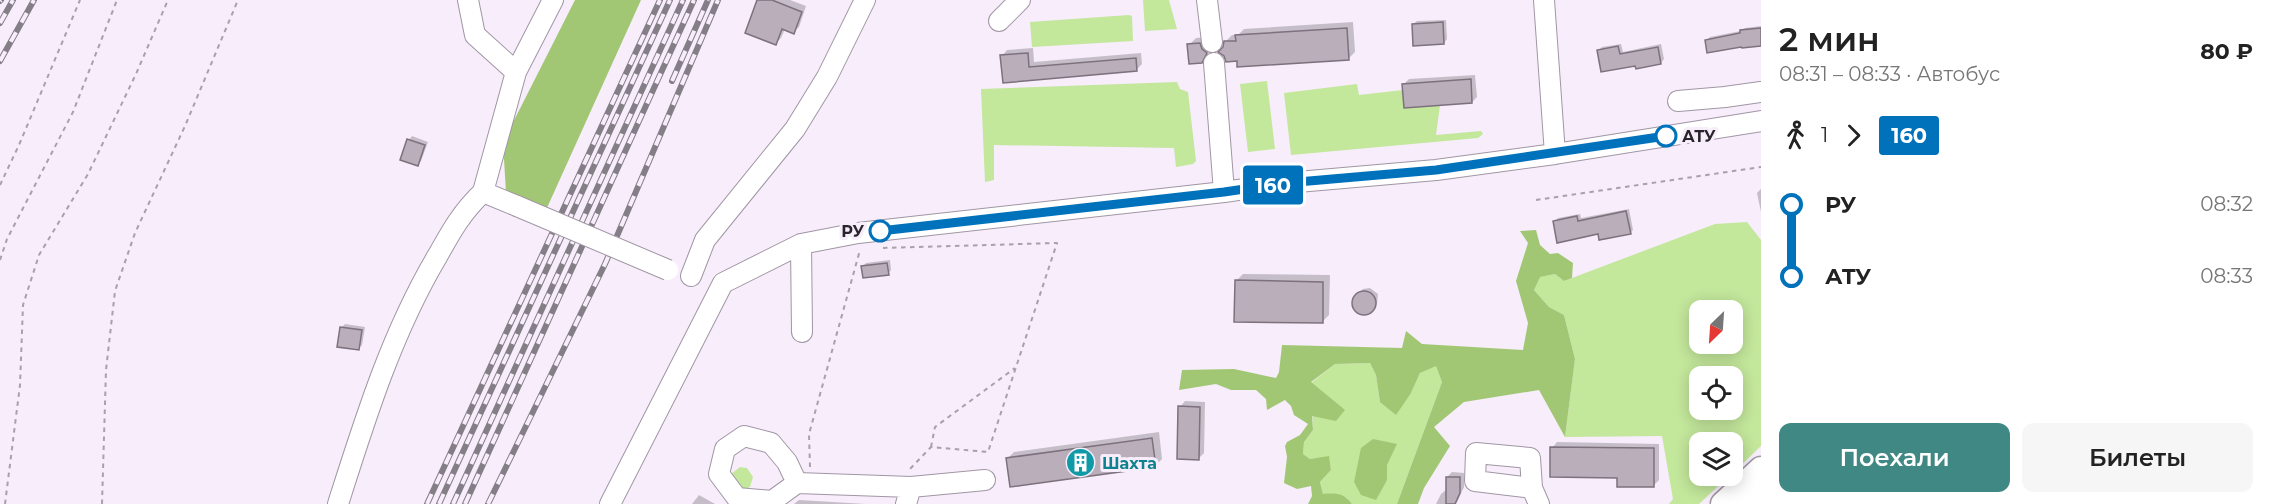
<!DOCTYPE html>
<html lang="ru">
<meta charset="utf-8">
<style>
:root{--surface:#fff;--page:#f6f6f6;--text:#222;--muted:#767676;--accent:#408883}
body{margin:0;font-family:Montserrat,sans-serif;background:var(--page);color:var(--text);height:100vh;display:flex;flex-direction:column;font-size:22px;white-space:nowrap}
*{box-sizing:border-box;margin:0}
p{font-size:20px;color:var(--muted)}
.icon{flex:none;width:33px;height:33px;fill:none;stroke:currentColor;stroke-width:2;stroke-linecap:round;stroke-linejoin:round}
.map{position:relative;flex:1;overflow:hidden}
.drawer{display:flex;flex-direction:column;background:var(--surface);width:510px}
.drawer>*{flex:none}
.badge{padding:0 12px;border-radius:4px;font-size:21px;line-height:39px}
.needle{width:39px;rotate:205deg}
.buttons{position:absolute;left:1689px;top:300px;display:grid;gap:12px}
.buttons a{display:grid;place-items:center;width:54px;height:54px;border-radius:12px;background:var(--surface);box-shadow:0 3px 15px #0003;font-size:30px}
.map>.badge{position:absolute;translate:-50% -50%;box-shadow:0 0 0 3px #fff}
.legs{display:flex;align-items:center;gap:9px;height:66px;padding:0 18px;font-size:20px}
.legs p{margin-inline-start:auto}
.overview{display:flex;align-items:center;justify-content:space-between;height:102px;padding:0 18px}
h1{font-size:33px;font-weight:600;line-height:45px}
.cta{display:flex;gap:12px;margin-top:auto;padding:12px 18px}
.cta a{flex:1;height:69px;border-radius:12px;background:var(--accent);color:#fff;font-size:24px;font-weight:600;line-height:69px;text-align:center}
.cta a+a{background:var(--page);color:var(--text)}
ul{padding:0 18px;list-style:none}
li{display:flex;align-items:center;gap:21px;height:72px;font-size:22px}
li i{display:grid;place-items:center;width:9px;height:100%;margin:0 8px;background:currentColor}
li i::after{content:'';width:15px;height:15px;margin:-8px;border:4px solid;border-radius:50%;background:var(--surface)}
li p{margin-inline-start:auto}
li:first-child i{background:linear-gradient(#0000 50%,currentColor 0)}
li:last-child i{background:linear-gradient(currentColor 50%,#0000 0)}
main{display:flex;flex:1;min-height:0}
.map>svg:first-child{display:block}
</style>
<main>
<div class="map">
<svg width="1761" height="504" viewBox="0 0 1761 504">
<rect width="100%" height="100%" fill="#f7edfb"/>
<path fill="#c3e79b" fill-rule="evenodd" d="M1143,0H1169L1177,29L1145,31Z
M1129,15L1132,16L1133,41L1032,47L1030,22Z
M1267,81L1275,149L1248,152L1240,84Z
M1177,82L1180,89L1188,92L1196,161L1193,164L1176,167L1174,148L994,145V180L985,182L981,89Z
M1357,84L1359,95L1403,90L1404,108L1440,105L1436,135L1481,131L1483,134L1478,138L1291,155L1284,93Z
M1747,222L1761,240V446L1733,473L1732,442H1700V476H1729L1699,504H1669L1673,499L1662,436L1565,437L1575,359L1564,315L1549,307L1534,290L1539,277L1555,274L1564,281L1715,224ZM1700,310H1732V344H1700ZM1700,376H1732V410H1700Z
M1370,363L1376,375L1380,402L1411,393L1420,373L1436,365L1442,382L1397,504H1352L1347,498L1323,494L1320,482L1331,470L1329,457L1310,459L1303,454L1304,442L1313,430L1311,383L1335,364Z
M740,467L747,468L753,477L750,487L743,490L731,474Z"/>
<path fill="#a2c774" d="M575,0H641L546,210L506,193L503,142Z
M1536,230L1540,245L1550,254L1558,253L1573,263L1572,278L1564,281L1555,274L1540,277L1534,290L1549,307L1564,315L1575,359L1565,437L1539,390L1464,402L1434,427L1450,446L1424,488L1418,504H1397L1442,382L1436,366L1420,373L1411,393L1396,415L1380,402L1376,375L1370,363L1335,364L1311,382L1345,410L1336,421L1312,416L1313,430L1304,442L1303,454L1310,459L1329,456L1331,470L1320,482L1323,494C1336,493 1344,493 1352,504H1308L1312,496L1311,486L1297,489L1284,483L1287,457L1285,446L1287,442L1300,435L1308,424L1294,415L1291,406L1285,400L1267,410L1266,399L1256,390H1231L1216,384L1179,390L1182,370L1234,369L1276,378L1279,372L1282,345L1402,348L1406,331L1422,344L1523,350L1528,323L1516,281L1528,243L1520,231Z
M1373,439L1397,444L1387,465V480L1376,500L1361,495L1354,482L1361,448Z"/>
<path fill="#0003" d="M759,0H790L806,6L799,27L793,32L785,29L781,38L776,43Z
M1446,20L1447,39L1444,43L1413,24L1417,21Z
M1353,22L1355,52L1348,59H1238L1224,48L1225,42L1232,35H1238L1244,29Z
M1761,26V45L1706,41L1710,37L1741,31L1745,28Z
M1207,37L1214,45L1201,62L1189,45L1196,38Z
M1621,44L1623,52L1661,44L1664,59L1661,63L1636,64L1599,50L1602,47Z
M1033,48L1034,62L1141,53L1142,64L1136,70L1004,81L1002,56L1007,50Z
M1475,75L1477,97L1472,102L1404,84L1409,79Z
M412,136L428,142L421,161L417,165L409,140Z
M1761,189V212L1757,193Z
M1629,209L1633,230L1630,233L1555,221L1558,218L1580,214L1581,218Z
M890,260L891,270L888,274L863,266L866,263Z
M1243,274L1330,275L1329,315L1322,322L1236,281Z
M1370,288L1378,294L1377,304L1368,313H1361L1353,305L1354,299L1363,289Z
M345,324L365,327L362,345L358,349L342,327Z
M1185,401L1205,402L1204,453L1199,458L1180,407Z
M1159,432L1162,459L1155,466L1007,459L1014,452Z
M1557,442L1659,444V480L1653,486L1618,476L1552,448Z
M1452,472L1464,473V487L1456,504H1436L1441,494L1447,489V477Z
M699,495L715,504H692Z
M799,500L866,504H794Z"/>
<path fill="#baaeba" stroke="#7c717c" stroke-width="1.5" d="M757,0H772L802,12L794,34L782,29L776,45L745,33Z
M1443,22L1444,44L1413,46L1412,24Z
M1347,28L1349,60L1237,67V61L1226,62L1224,56L1218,52L1223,47L1224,41H1236L1235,35Z
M1761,28V46L1742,48L1741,47L1707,53L1705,40L1740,33V30Z
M1200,43L1202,49L1207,53L1202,63L1189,64L1187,44Z
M1618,46L1620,54L1658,47L1661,64L1636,69L1635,66L1601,72L1597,50Z
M1028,53L1029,67L1136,58L1137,71L1003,83L1000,55Z
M1471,79L1472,103L1404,108L1402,84Z
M407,139L425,145L418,166L400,160Z
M1626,211L1631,234L1599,240L1598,234L1557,243L1553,221L1577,216L1578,221Z
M887,263L889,275L863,278L861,266Z
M1235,280L1323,282V323L1234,322Z
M1352 303a12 12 0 1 1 24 0a12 12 0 1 1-24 0Z
M340,327L362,330L359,350L337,347Z
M1178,406L1200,407L1199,460L1177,459Z
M1152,438L1156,467L1010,487L1006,458Z
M1550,447L1654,448V487H1617V478L1550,477Z
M1446,477H1460V493L1455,504H1446Z"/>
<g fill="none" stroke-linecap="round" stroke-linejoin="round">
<defs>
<path id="minor" d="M468,0L475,35L516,72
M1207,0L1212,42
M1544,0L1555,154
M999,21L1020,0
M1214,63L1224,192
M1678,101L1725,97L1761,92
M483,192L516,72L553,0
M801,244L802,332
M691,276L705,240L795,129L827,77L865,0
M797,483L787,462L771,443L744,436L725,449L719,474L737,498L772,501L797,483L911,487
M1532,488L1475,481L1476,453L1530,458L1532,488L1539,504
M338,504C365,419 392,332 438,255C452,230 462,212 483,192L517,206
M610,504L723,283L801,244L858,233L1224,192L1286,183L1436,170L1555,154L1761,121
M906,504L911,487L985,480"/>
<path id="major" d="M1723,504L1761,469
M1752,504L1761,496"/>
</defs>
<use href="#minor" stroke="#a096a4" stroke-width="22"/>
<use href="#major" stroke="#a096a4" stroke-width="27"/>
<path stroke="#a8a0ab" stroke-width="2" stroke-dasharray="4.5 4.5" stroke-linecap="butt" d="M0,185L19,145L80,0
M1536,200L1761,167
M883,248L1057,243L988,452L931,447L909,470
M0,260L7,239L73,112L117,0
M931,447L935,427L1015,368
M810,467L809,434L860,250
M5,504L20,385L23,305L39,255L88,174L136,74L168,0
M102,504L106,370L115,291L135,233L185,126L238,0"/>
<use href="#minor" stroke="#fff" stroke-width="20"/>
<use href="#major" stroke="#fff" stroke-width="24"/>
<defs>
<path id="rail" d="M0,1L1,0
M0,23L13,0
M0,61L34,0
M672,81L708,0
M427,504L660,0
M439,504L670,0
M453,504L683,0
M465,504L694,0
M488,504L605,264L718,0"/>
</defs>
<use href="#rail" stroke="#847e87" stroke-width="6"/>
<use href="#rail" stroke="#f7edfb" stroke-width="4" stroke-dasharray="11" stroke-linecap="butt"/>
<defs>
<path id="minor-bridge" d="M517,206L668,270"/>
</defs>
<use href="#minor-bridge" stroke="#a096a4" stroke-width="22" stroke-linecap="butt"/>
<use href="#minor-bridge" stroke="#fff" stroke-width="20"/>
</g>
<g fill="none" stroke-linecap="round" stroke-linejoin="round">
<defs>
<path id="line-1" d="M880,231L1224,192L1286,183L1436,170L1666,136"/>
</defs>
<use href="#line-1" stroke="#fff" stroke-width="14"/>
<use href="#line-1" stroke="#0072bc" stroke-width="9"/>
</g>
<defs>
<symbol id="building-disc" viewBox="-11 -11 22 22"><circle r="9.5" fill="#0f9aa8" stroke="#f7edfb"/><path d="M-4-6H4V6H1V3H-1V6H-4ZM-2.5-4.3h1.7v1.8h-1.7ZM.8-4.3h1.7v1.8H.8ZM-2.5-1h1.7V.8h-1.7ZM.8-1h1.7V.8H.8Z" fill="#fff"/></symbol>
</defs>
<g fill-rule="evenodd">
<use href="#building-disc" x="1064" y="446" width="33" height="33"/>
</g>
<g fill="#fff" stroke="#0072bc" stroke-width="3">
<circle cx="1666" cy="136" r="10"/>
<circle cx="880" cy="231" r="10"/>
</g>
<g text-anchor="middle" stroke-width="6" stroke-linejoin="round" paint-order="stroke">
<g font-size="16" font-weight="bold" fill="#282429" stroke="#f7edfb" text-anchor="start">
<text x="1682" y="142">АТУ</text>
<text x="864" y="237" text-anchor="end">РУ</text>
</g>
<g font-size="16" font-weight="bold" fill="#0d838f" stroke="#f7edfb" text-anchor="start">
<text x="1102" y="469">Шахта</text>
</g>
</g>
</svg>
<div class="buttons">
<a><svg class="needle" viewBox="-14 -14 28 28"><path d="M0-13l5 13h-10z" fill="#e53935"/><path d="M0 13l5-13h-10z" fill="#767676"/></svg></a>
<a><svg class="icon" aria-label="locate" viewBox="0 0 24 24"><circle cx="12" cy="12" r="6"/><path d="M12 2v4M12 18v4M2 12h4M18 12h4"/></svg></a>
<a><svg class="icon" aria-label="layers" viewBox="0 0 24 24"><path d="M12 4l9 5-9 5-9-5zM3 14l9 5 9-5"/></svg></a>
</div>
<b class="badge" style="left:1273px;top:185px;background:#0072bc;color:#fff">160</b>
</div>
<section class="drawer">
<div class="overview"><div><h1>2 мин</h1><p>08:31 – 08:33 · Автобус</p></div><b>80 ₽</b></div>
<div class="legs"><svg class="icon" aria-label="walk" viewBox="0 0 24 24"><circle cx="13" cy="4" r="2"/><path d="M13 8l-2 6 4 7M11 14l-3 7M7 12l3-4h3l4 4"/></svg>1<svg class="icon" aria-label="forward" viewBox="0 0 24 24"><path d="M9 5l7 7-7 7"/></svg><b class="badge" style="background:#0072bc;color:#fff">160</b></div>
<ul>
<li><i style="color:#0072bc"></i><b>РУ</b><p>08:32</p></li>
<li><i style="color:#0072bc"></i><b>АТУ</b><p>08:33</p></li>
</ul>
<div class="cta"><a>Поехали</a><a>Билеты</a></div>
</section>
</main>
